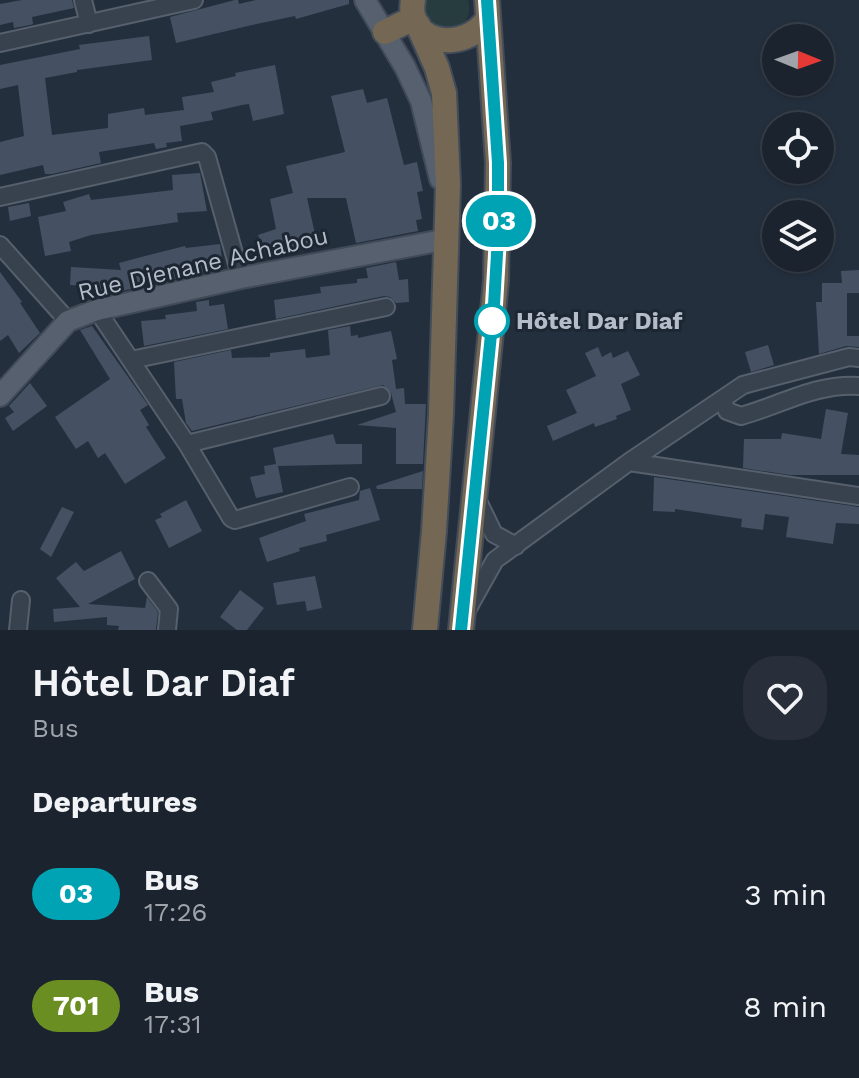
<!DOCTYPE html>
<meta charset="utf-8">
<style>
:root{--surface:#1b232e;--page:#282f3a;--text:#f1f3f6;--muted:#a0a4aa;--line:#39404a}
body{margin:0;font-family:"Work Sans",sans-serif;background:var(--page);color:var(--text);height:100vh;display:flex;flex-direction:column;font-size:30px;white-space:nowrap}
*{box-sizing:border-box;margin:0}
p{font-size:26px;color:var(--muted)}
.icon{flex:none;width:44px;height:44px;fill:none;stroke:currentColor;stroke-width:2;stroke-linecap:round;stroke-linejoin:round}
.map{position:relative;height:630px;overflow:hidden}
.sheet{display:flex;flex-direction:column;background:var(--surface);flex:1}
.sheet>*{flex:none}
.badge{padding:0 16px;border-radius:26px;font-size:28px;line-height:52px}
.needle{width:52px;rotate:91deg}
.buttons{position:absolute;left:762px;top:24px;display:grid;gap:16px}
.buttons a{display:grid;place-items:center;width:72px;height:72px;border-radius:50%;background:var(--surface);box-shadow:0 2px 6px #0004,0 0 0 2px var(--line);font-size:40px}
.map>.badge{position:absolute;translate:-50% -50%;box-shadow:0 0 0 4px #fff}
h2{padding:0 32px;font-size:30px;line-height:72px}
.round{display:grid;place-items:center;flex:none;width:84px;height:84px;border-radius:32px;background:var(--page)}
.overview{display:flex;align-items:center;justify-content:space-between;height:136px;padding:0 32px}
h1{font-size:38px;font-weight:600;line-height:60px}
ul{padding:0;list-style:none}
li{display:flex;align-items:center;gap:24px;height:112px;padding:0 32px}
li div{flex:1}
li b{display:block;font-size:30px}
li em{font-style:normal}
li .badge{min-width:88px;font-weight:700;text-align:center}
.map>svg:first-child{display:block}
</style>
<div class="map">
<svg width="859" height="630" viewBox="0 0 859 630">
<rect width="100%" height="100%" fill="#242f3e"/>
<path fill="#263c3f" d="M425,0H468C473,19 463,25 448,33L425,20Z"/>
<path fill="#455162" d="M22,0H72L74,8L32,17L33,24L30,25L14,28L13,22L0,25V4Z
M235,0H238L239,4L256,0H349V4L296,19L295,16L252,25L176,43L170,17Z
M149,36L152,60L77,70V72L45,78L52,135L108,128V114L144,108L145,115L184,110L182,97L214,92L211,82L236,76L235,73L275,65L284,114L253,121L249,104L242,105L211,112L213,120L180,126L182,141L166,143L167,147L156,149L154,143L99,152L101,163L52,174H45L43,165L0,175V142L24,136L18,85L0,89V65L80,49L79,45Z
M363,89L367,103L387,98L404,165L417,162L423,191L417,192L422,219L416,220L418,231L356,243L346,198H307L317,243L281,251L280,246L264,251L258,235L276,229L270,199L293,193L286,166L345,152L331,96Z
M200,173L207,211L177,213L178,222L91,235L69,242L71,251L45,256L38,217L66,211L63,202L89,194L91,200L173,190L172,175Z
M29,203L31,216L10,221L8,207Z
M220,244L223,267L206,269L207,272L108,294L88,293V286L70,285L71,267L121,270L119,263L149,255L185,246L186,248Z
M396,262L399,280L408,279L409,302L396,303L390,297L384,296L276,319L274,300L321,293L320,287L357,283V279L368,278L366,268Z
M859,270V293H847V336H859V347L846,346L819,354L816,302H822V283H842L841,271Z
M0,272L22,302L20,303L40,333L19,353L8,335L0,341Z
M209,300V306L224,304L228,329L144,346L141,321L166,319L165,315L197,311L196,302Z
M92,326L148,405L140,410L149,425L146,427L166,458L125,484L105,453L98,458L88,441L76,449L55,417L110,379L80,330Z
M350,326L351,336L358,335V338L391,331L397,359L392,360L396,389L404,388L405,404H426L423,464H396V428L357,425L396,412L391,393L383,385L192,431L186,423L182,399H176L174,362L231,350L232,358L270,357V353L305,349L306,358L330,355L328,330Z
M768,345L774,365L751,372L745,352Z
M598,347L602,357L611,352L613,358L628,351L640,375L621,384L631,410L616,416L617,419L595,427L594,423L553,441L547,426L577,413L566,390L596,376L585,353Z
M30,383L47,406L13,431L5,418L14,412L9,406Z
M826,409L848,413L841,454L859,455V475H790L743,468L744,439H781L782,433L821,439Z
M333,434L336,444H362V464L278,466L283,492L256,498L250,477L265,474L264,466L276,464L273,448Z
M423,471L422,489H377L376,486Z
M654,477L859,507V524L836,523L833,544L786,537L789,517L765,514L763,530L741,527L742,519L675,509V512L653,511Z
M370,488L380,520L326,535L327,541L299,548L300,551L267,562L259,538L306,521L304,514L359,500L360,491Z
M186,500L202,531L169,548L155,520L162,517L160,514Z
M62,507L74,512L51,557L40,549Z
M121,551L135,579L88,604L145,608L147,597L158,612L156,630H118L119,626L107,625V617L54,622L53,609L80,607L56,578L76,562L84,571Z
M315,576L322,608L307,611L305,601L277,605L273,583Z
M240,590L264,608L247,630H237L220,617Z"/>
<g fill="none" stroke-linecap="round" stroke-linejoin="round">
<defs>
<path id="minor" d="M83,0L89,24
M0,43L194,0
M0,197L202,152L207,157L241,278
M0,245L68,321
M97,310L187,444L231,518L235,520L350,487
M131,360L386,307
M722,399L727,411L741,416C781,405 816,383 859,386
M187,444L381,396
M629,462L859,496
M476,497L494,534L516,546
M148,581L169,609L167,630
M467,610L495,560L629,462L743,385L849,357L859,358
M18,630L21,600"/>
<path id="major" d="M365,0L405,67L421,101L440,179
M0,396L68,321L97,310L241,278L448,239"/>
<path id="highway" d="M413,0C405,44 464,54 488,19
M418,25L437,68L444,93L448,185L441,415L434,531L425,630
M385,32L414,18
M461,630L496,281L498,163L487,0"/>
</defs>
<use href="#minor" stroke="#565f6c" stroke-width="20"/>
<use href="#major" stroke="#414a57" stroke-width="24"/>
<use href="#highway" stroke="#434c59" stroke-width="28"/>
<use href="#minor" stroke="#38414e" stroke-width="16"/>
<use href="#major" stroke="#56606e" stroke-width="20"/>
<use href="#highway" stroke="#746855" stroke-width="24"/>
</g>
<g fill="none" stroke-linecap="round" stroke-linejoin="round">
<defs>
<path id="line" d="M461,630L494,305L498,237V163L487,0"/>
</defs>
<use href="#line" stroke="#fff" stroke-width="18"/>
<use href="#line" stroke="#00a3b4" stroke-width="12"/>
</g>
<circle fill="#fff" stroke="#00a3b4" stroke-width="4" cx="492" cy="321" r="16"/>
<g text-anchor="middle" stroke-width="6" stroke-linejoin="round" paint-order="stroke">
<g font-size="24" fill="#b4bcc9" stroke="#1d2633">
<text transform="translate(203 264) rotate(-13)" y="8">Rue Djenane Achabou</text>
</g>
<g font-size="24" font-weight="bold" fill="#b4bcc9" stroke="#1d2633" text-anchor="start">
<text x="516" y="329">Hôtel Dar Diaf</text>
</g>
</g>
</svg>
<div class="buttons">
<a><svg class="needle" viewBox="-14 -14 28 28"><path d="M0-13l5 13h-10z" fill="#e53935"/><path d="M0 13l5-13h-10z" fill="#a0a4aa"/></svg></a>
<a><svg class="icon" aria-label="locate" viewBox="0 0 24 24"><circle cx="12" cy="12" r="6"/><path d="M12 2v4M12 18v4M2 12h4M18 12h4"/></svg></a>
<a><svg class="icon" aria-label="layers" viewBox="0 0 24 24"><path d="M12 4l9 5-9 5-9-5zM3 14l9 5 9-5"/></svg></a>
</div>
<b class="badge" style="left:499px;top:221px;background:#00a3b4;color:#fff">03</b>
</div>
<section class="sheet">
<div class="overview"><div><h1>Hôtel Dar Diaf</h1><p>Bus</p></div><a class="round"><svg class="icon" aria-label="heart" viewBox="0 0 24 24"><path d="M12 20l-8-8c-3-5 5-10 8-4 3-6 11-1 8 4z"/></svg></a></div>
<h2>Departures</h2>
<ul>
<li><span class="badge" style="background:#00a3b4;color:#fff">03</span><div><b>Bus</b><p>17:26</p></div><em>3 min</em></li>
<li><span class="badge" style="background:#6b8e23;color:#fff">701</span><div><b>Bus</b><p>17:31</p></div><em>8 min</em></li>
</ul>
</section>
